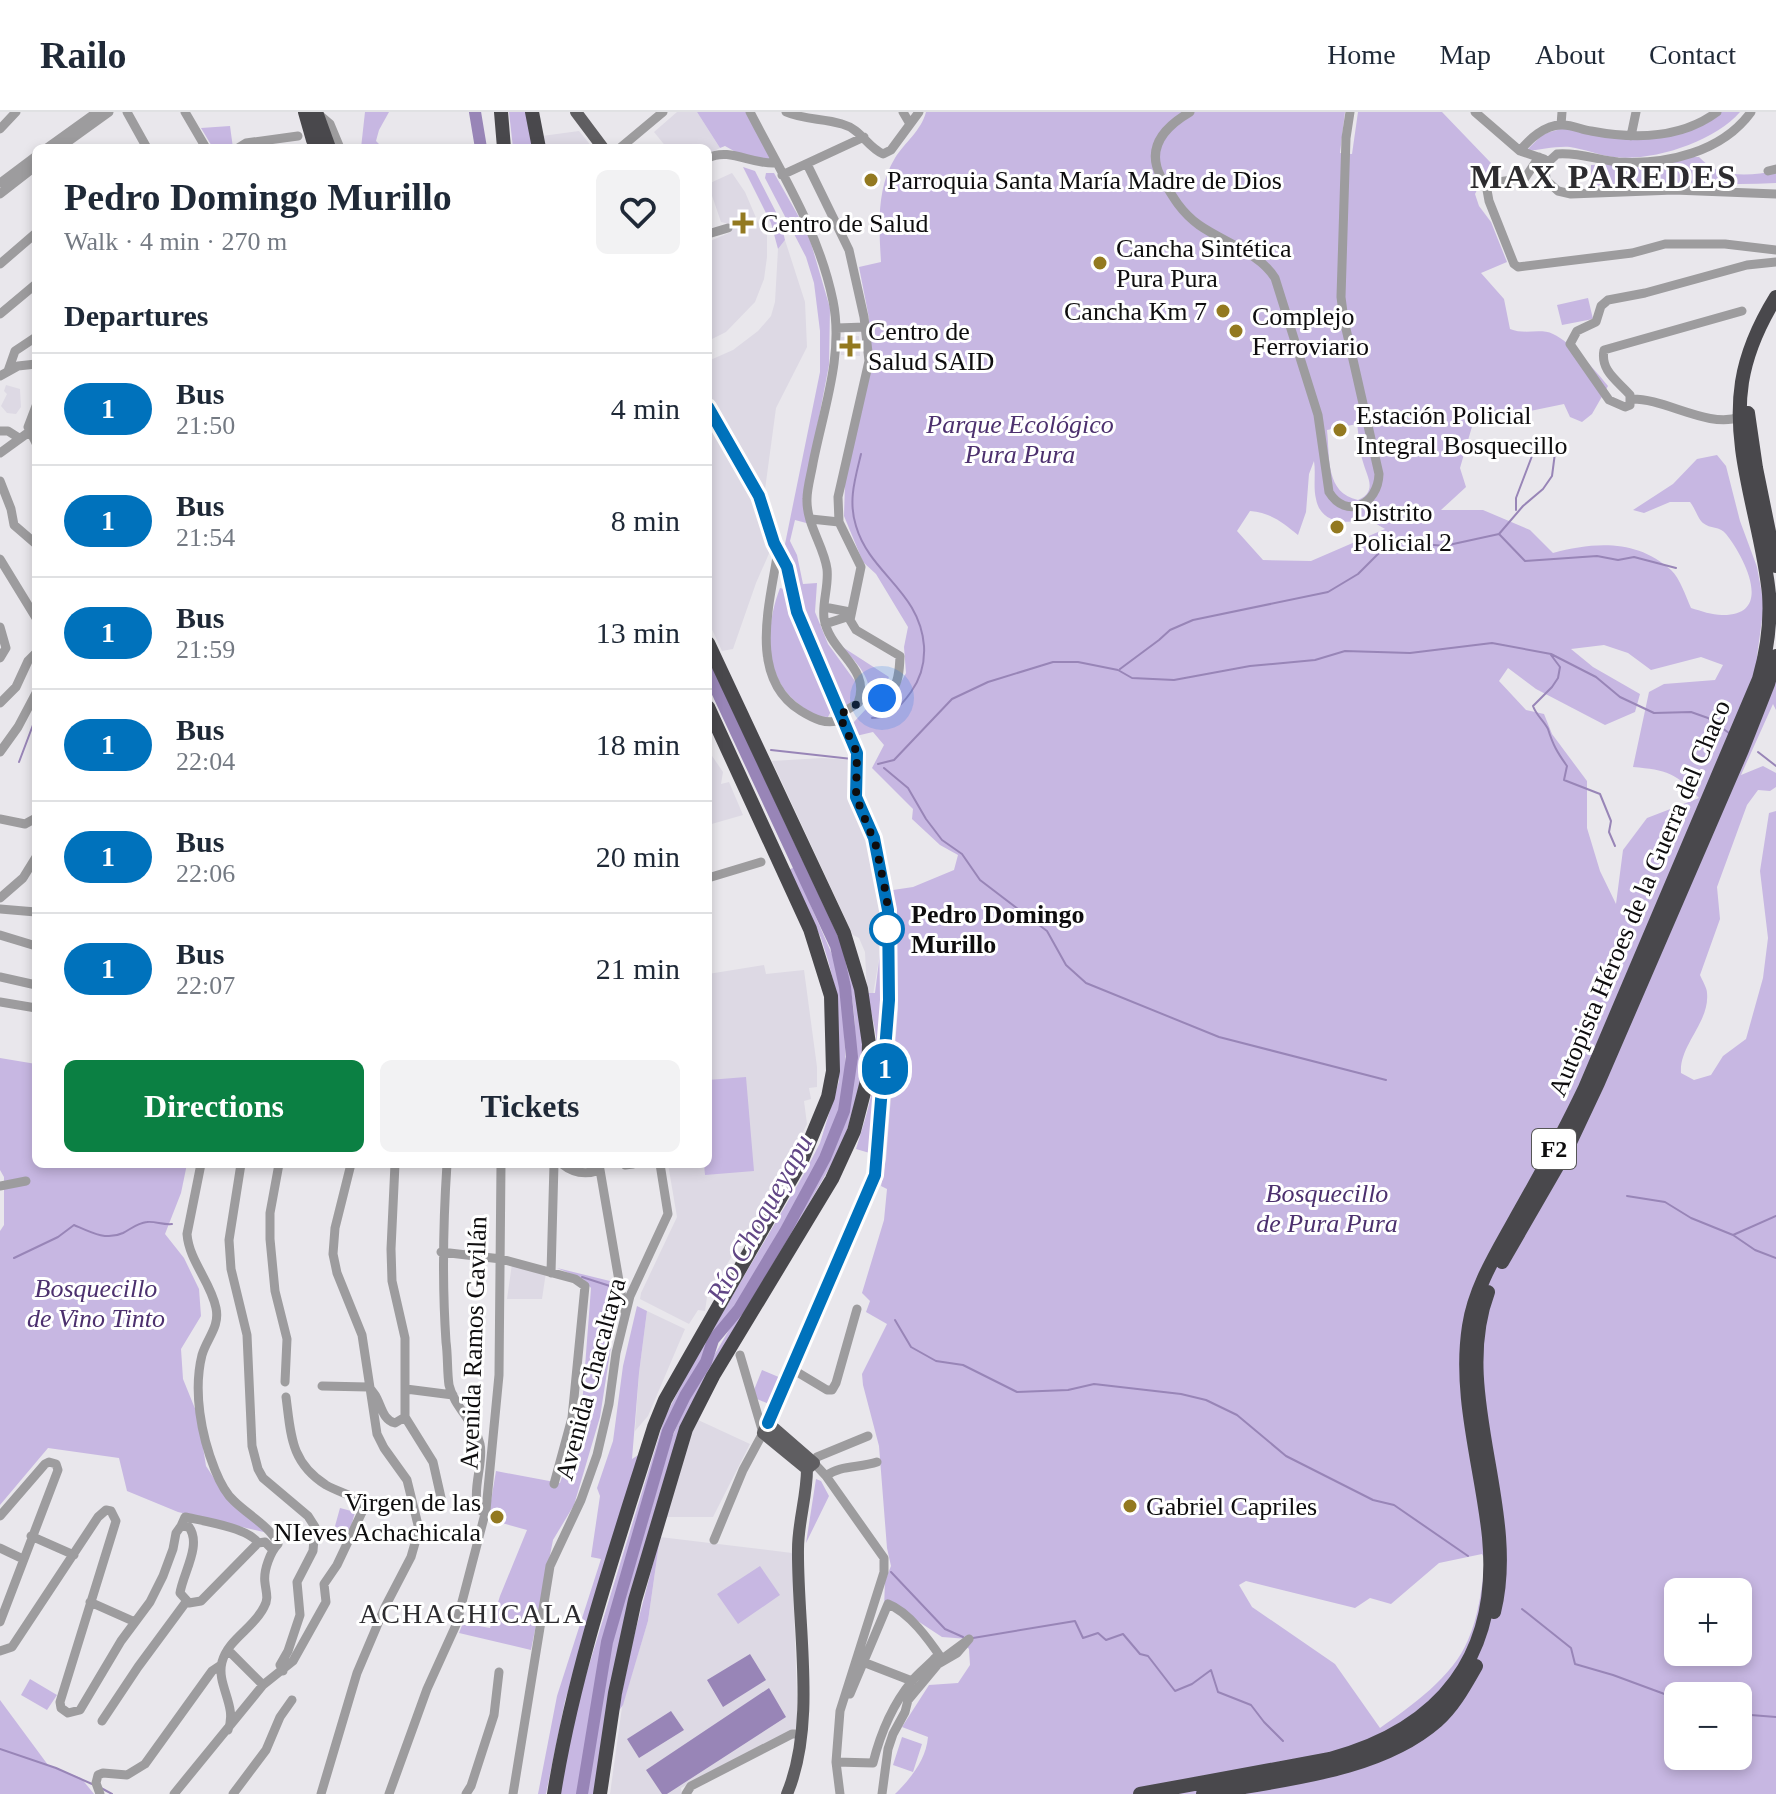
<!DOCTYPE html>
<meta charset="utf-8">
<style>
:root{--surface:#fff;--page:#f2f2f3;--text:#1f2937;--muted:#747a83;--line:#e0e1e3;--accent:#0b8043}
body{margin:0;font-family:"Times New Roman",serif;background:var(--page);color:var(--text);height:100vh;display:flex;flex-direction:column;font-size:30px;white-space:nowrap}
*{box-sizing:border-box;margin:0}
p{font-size:26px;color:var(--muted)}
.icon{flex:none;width:44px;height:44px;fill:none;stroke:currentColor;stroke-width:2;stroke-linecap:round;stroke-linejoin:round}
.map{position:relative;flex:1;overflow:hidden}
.details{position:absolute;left:32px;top:32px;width:680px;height:1024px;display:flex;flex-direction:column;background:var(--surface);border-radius:12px;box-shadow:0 4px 12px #0003}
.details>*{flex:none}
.badge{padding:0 16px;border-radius:26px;font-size:28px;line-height:52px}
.tools{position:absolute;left:1664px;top:1466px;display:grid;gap:16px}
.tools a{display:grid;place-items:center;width:88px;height:88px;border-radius:12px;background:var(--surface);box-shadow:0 4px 12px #0003;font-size:40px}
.you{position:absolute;width:40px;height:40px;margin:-20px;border:6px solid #fff;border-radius:50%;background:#1a73e8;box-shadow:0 0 0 12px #1a73e833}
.map>.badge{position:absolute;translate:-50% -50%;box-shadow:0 0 0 4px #fff}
h2{padding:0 32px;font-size:30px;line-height:72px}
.round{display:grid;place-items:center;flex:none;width:84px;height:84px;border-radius:12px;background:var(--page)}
.overview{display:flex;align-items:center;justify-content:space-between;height:136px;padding:0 32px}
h1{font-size:38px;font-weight:700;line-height:60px}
.primary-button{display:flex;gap:16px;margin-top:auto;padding:16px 32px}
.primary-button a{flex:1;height:92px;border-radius:12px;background:var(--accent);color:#fff;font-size:32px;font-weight:700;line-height:92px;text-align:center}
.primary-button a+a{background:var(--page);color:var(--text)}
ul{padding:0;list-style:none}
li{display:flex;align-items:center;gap:24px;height:112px;padding:0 32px;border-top:2px solid var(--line)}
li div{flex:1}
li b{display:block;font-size:30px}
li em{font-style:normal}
li .badge{min-width:88px;font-weight:700;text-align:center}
header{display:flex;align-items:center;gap:48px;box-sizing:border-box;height:112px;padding:0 40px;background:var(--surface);border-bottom:2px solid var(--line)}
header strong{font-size:38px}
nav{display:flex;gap:44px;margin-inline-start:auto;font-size:28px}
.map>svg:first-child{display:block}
</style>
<header>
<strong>Railo</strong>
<nav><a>Home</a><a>Map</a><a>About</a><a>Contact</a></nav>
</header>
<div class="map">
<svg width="1776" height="1682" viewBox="0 0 1776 1682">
<rect width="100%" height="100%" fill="#e9e7ec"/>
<path fill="#ddd9e4" d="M677,0H697L720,36L708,42V36H667L654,20Z
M579,19L593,36H545L542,24Z
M732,61L745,80L763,122L767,123V145L764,167L755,190L726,220L708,229V130L731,120L729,112L721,110L708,72Z
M785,128L805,190L807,235L776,296L764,385L711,288L708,277V249L733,238L758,219L771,204L775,190L778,137Z
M859,224L860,244L841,243V225Z
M6,273L20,277L21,295L16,302L7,301L1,294L7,282L4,279Z
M708,312L758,396L771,437L756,471L733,537L722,539L708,509Z
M708,638L723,660L721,672L729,670L743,703L708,713Z
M822,646L854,648L849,680L850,691L869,727L883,795L880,841L873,883L867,881L865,840L859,826L853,823L772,649Z
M764,853L766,862L804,858L817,955V975L809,976L811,987L804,989L807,1012L778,1069L707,1185L705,1199L698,1198L689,1212L640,1187L641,1181L677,1105L668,1052H708V862Z
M512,1152L546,1160L542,1187H507Z
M647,1199L685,1217L648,1304L635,1319L639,1261Z
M696,1307L750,1332L713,1405H665Z
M660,1425L792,1441L798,1616L681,1676L682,1682H610L622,1595L648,1509Z"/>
<path fill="#c7b7e2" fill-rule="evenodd" d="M365,0H389L379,18L376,29L383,36H361Z
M509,0H527L535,36H513Z
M697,0H748L770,40L771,49L741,43L725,34L720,36Z
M926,0H1345L1340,41L1352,42L1358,0H1442L1491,51L1489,64L1481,70L1475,82L1479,94L1491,110L1507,150L1481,161L1504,187L1510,217C1524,223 1541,216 1553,222C1571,230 1596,259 1608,274L1592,302L1582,310L1570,305L1564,292L1473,311L1460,356L1466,375L1441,398H1483L1530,418L1553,441C1594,430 1637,427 1671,458C1680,466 1686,485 1691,496C1701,499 1712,503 1722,503C1776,504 1743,443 1726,422C1720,414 1710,417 1703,411C1698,407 1695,396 1690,390H1670L1644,401L1633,398L1673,372L1697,347L1717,343L1726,354L1740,409L1757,455L1764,493L1757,544L1776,553V598L1773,592L1741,663L1763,654L1776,661V675L1770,679L1758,678L1747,693L1717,775L1720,807L1700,863C1702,868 1707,876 1707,881C1710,910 1679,933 1681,961L1694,968L1711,963L1723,944L1746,927L1763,866L1768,826L1760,759L1769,701L1776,699V1682H895C911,1666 926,1648 928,1625L902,1615L929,1573L958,1571L970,1553L969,1537L965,1533L968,1527L942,1525L910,1504L884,1496L885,1469L891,1454L887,1436L879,1334L863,1273L862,1262L887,1212L866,1200L870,1189L862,1181L884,1108L887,1077L881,1074L886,1047L898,896L893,778L913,775L954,758L958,743L940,733L912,707L913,697L872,656L884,633L873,620L856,624L853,611L866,597L885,590L900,572L906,561L904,535L908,515L876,462L863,450L844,404L845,371L862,293L869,206L859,155L881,150C879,116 876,77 895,46C905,30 921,19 926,0ZM1357,312C1359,324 1359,338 1363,350C1367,365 1378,379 1358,388C1325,381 1330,345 1327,318ZM1314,349C1316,361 1313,375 1316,387C1321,413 1348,412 1368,407L1385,417L1311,449L1263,448L1237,419L1250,399C1271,401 1282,410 1298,423L1306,400L1309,362ZM1604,533L1628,541L1651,558L1701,545L1723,553L1715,568L1664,572L1649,580L1633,655C1667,658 1676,661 1699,686L1647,706L1623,738L1616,792L1600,759L1587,716V669L1552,622L1544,602L1526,598L1499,569L1508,556L1536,577L1605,613L1635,600L1640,582L1593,555L1571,537ZM1482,1442L1485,1448C1482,1475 1479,1503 1468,1528C1453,1565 1411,1594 1380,1616L1335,1552L1252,1495L1239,1473L1246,1469L1355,1496L1370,1486L1391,1492L1439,1451ZM1678,1480H1738V1540H1678ZM1678,1584H1738V1644H1678Z
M1721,0H1740C1714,30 1652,50 1613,45C1599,43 1584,37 1570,35C1556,34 1540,38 1526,39L1543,22L1564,16L1664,24Z
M230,14L233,36H213L201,16Z
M1693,45H1699C1719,67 1749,64 1776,59V71C1715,75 1655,66 1595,74L1591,70V53L1638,52Z
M743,55L755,59L780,108L785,128L778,137L771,111Z
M766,61H774L808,121L830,196L829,253L803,389L810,412L795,408L790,429L797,443L803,472L817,471L815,500L828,532L860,576L855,590L843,598L802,503L785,432L820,260V219L814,171L806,145L765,66Z
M1588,186L1593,207L1562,213L1557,193Z
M780,476L784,477L790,503L831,599L828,605C813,605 806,598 795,589C763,562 766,512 780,476Z
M841,534L889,565L883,578L870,587C871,564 856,550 841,534Z
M806,751L837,819L855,875L863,936V961L843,1032L685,1308L594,1682H587L612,1532L671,1328L689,1286L826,1053C857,989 864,919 844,849C836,819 813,782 799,753Z
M794,755L834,847L842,879L846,955L840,1000L831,1028L811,1068L680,1286L665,1318L603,1530L578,1682H559L579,1586L665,1305L690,1256L804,1062L820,1031L839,969V928L836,880L828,848L821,826L789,758Z
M880,841H884V887L873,1042L856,1037C867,1002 880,962 876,924C874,910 870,895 867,881H875Z
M0,946L36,952V1052H187L181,1081L165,1122L184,1146L199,1177L201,1204L181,1237L183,1267L198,1304L206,1354L229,1389L272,1422L178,1400L127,1379L119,1346L48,1336L0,1393V1119L4,1113V1065L0,1058Z
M746,965L754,1059L705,1063L704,1052H708V968Z
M557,1156L614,1170V1215L600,1305L574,1393L553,1428L531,1538L459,1521L463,1511L490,1516L500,1484L527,1418L488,1407L496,1359L560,1371L581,1307L591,1176L583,1167Z
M637,1194L647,1199L639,1261L632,1347L640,1342L565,1589L546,1682H538L557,1584L601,1447L591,1445L600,1384L597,1376L613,1329L623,1254Z
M762,1258L781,1266L769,1292L757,1287L754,1278Z
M816,1367L821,1369L829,1384L806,1431Z
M340,1396L355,1400L347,1430L332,1425Z
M660,1425L648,1509L623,1593L618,1600L632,1532Z
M760,1454L780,1483L738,1512L717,1482Z
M30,1567L57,1583L47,1598L21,1583Z
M0,1588L48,1653L81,1666L94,1682H0Z
M902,1625L922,1632L913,1660L893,1653Z"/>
<path fill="#9885b7" d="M750,1542L766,1568L723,1595L707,1568Z
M769,1576L786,1605L667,1682H662L646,1658Z
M671,1599L684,1618L639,1646L627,1627Z"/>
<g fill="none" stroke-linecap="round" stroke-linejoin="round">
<path stroke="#9885b7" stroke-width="2" d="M861,342C855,367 848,389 856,414C870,462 920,479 924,534C925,551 921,566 911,580C901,594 890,606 872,606
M1516,398V386L1532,344L1533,327
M1499,422L1525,449L1597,444L1618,448L1634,445L1676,456
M1551,543L1560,555L1558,566L1552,575L1533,594C1536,603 1544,609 1548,617C1553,633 1557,640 1567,654L1564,668L1600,682L1611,709L1609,720L1615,734
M1120,557L1159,528L1170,518L1193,508L1328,480L1358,462L1384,436L1404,430L1444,434L1499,422L1523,394L1543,377L1552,364L1555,341L1551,325
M771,638L852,647
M1758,640L1776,654
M19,650L36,605
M878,652L894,648L952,587L988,570L1053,550H1078L1118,558L1132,566L1174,568L1250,554L1315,548L1345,539L1410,541L1492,531L1551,542L1596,565L1620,585L1654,601L1691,600L1708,606L1729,621
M884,656L908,676L926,707L942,728L962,742L980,768L1047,819L1066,853L1086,871L1219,925L1386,968
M1627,1084L1665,1090L1691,1106L1733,1123L1755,1138L1776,1146
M1733,1123L1776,1104
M14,1146L58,1125L74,1113C90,1120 106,1129 123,1121C131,1117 137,1111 147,1110C155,1109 163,1113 172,1112
M582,1165L613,1175
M895,1208L911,1235L936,1249L963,1253L1017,1280L1068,1278L1094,1272L1181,1282L1206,1288L1237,1303L1286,1344L1373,1388L1394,1393L1468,1444
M891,1460L945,1517L963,1525
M1522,1497L1571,1536L1575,1552L1613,1563L1678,1587
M973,1526L1075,1509L1083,1526L1098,1521L1106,1528L1123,1522L1140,1542L1148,1544L1175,1579L1192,1572L1211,1558L1218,1580L1251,1593L1264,1610L1283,1629
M1738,1602L1776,1605
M0,1637L56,1656L92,1672
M101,1676L112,1682"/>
<path stroke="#9885b7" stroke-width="12" d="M475,0L481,36
M582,1682L607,1530L668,1319L685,1284L706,1250L713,1228L739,1197L785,1120L825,1046L844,999L852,945L845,875L836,834L708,560"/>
<path stroke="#9d9c9e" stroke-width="9" d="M127,0L147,36
M185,0L206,36
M316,0L330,12L340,36
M750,0C782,62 819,120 833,189C844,243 823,299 813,351C811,363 807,376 807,387C806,412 824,434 827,457C829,474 822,490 824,506C829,541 872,555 858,591L839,603
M786,0C804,8 823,6 842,12C861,17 867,35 883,42L891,38L919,0
M903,0L910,12
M1190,0C1166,14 1145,35 1161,65C1172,84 1181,100 1199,113C1223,130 1260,141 1275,166L1318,303L1329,380C1346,408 1378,393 1379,362L1344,208L1341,185L1346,26L1350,0
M1475,0L1520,39L1544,47
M1751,0C1722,40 1667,53 1618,50C1598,48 1578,40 1557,42L1545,53L1546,68L1558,79L1571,82L1674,78L1776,82
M1561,13L1562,0
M0,17L16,0
M1631,24L1636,0
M47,36L97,0
M59,36L109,0
M238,36L246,31L298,24
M620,36L663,0
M1520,39C1529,27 1545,13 1561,13C1571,12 1582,18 1591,19C1633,27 1681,27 1717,0
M1539,45L1525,66L1492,71L1487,78L1489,89L1514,152L1518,155L1632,141L1665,132H1725L1776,138
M708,46C729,35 752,53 776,51
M807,52L849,138L864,205L869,249L838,385L839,410L861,455L850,508L856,518L900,544C899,576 894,588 859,588
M1768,59L1776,57
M782,63L864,25
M0,71L36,44
M0,82L36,54
M708,122L728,116
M0,152L36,121
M1742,199L1604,238C1600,259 1618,269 1630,283V293L1625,295L1609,288L1570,232L1577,219L1596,210L1601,194L1608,188L1645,181L1747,153L1776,150
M0,202L36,172
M837,216L865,215
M8,259L15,239L36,225
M0,264L18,254L36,252
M1631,287C1665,286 1708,317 1740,305
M36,294L28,315L36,331
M0,319H8L19,326
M0,341L29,320
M0,369L11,397L14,413L36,432
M811,407L839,410
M778,438C771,488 746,565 801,599C814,607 826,613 841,608
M0,447L36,506
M824,495L850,500
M825,512L850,504
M0,515L6,536L0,546
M0,591L16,575L28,549L36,541
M0,640L18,615L36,581
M0,707L25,712L36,706
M708,766L761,750
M0,786L23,766L36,745
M0,797L36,800
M0,823L36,834
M0,865L36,873
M0,890L36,896
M201,1052L187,1122C189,1149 211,1170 216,1196C220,1215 207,1226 202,1243C193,1279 201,1323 215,1358C219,1368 226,1382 234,1389C248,1403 270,1414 278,1432C271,1439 263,1458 265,1471C266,1480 269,1487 264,1495C254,1516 228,1527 222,1550C216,1573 238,1594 228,1618
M241,1052L229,1128L231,1157L247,1223L252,1334L258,1357L263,1366L308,1404L315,1415L313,1439L297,1470L300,1503L288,1539L280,1553L283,1559
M279,1052L270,1101V1127L275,1179L287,1227L285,1270
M395,1052L391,1137L392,1169L405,1226V1305L433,1350L442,1390
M447,1052C443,1112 442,1170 446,1230C448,1244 447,1259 449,1273C454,1295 475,1310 480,1332C485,1353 466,1389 485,1402
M562,1052C573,1061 586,1063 600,1058
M599,1052L624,1198
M625,1053L633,1052
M0,1074L26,1069
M441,1140L501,1147L575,1167L585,1174L572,1306L554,1372
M551,1161L554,1052
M792,1257L827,1278H832L836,1271L857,1197
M322,1274L368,1275C382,1285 379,1307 395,1311L405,1305
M406,1277L453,1283
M826,1364C840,1353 860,1356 877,1350
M0,1404L45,1352L49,1350L56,1352L58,1358L0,1510
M181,1414L185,1405C203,1409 249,1416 258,1431
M31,1424L74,1443
M714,1428L743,1358L763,1321L740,1243
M0,1436L23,1447
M90,1490L135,1510
M228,1538L263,1573
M0,1539L12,1535L98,1405L106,1398L111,1399L116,1409L60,1590L61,1596L68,1601L80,1598L121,1529L150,1490L163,1464L173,1437L176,1421L181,1414L189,1415C202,1433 183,1461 180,1481L189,1491L201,1489L258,1431L265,1430L272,1437
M863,1550L912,1569
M850,1582L888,1492C909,1500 929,1528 942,1547L969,1527L957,1541L938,1552L908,1588L905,1600L893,1622L888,1637L882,1682
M102,1609L138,1555L186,1490
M836,1650L873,1651C880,1623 893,1592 912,1569C918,1561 928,1554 935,1546
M100,1682L96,1671L98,1663L103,1661L127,1663L145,1652L212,1559L221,1553
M174,1682L263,1573L293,1549L326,1490L324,1472L337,1453L363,1398L360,1389C349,1382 336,1379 326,1373C290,1350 291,1322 286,1285
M233,1682L266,1638L280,1605L292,1588
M321,1682L357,1561L385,1495L411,1445L419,1417L407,1368L384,1336L377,1322L362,1223L337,1161L333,1142L335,1116L351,1052
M389,1682L427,1577L456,1513L486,1398L499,1263L501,1052
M466,1682L471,1674L494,1603L499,1560
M513,1682L550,1454L581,1388L597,1343L609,1292L616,1241L630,1184L668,1102L660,1052
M686,1682L691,1674L792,1622H802
M840,1682L836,1650L840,1599L884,1460V1446L826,1364L814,1351L817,1345L868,1324"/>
<path stroke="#5f5e61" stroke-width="12" d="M576,0L603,36
M708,295L759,384L774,431L787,455L797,500L857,641L856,685L874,726L888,798L889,888L875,1063L763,1321L807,1357
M768,1311L814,1351L807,1357
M787,1682C817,1611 797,1514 798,1437C798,1410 807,1384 807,1357"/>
<path stroke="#49484c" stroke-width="14" d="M305,0L313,28L319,36
M316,0L329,36
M501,0L504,36
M532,0L539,36
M1748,301L1756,356L1776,454
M1502,1150L1566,1039L1598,971L1742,638L1768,572L1776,544
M1488,1180C1450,1281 1520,1397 1494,1500
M554,1682C574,1557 616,1436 654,1315L665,1288L802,1048L828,985L833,959L831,884L810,817L708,595
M600,1682L615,1581L635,1488L686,1317L713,1264L832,1067L854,1019L868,965L869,932L861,877L844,821L708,531
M1140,1682L1330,1647C1442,1617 1500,1543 1489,1425C1482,1356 1458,1284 1469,1214C1475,1174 1498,1139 1517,1104C1541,1062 1564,1020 1585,976L1759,567C1767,539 1771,511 1769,482C1762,411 1731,341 1742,270C1747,239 1760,211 1776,185
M1203,1682C1277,1668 1378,1661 1437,1609C1454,1594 1465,1573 1476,1554"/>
</g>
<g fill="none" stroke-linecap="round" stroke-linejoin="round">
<defs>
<path id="line" d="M708,295L759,384L774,431L787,455L797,500L857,641L856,685L874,726L888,798L889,888L875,1063L768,1311"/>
</defs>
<use href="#line" stroke="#fff" stroke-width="18"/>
<use href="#line" stroke="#0072bc" stroke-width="12"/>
<path stroke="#0e0d0e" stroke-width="8" stroke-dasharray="0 14.4" d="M882,586L859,588L855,594L839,603L857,641L856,685L876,734L887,787V817"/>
</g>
<g fill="#937920" stroke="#fff" stroke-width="3">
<circle cx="871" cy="68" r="8"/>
<path d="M739 99h8v8h8v8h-8v8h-8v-8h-8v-8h8z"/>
<circle cx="1100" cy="151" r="8"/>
<circle cx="1223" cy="199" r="8"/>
<circle cx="1236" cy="219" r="8"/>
<path d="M846 222h8v8h8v8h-8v8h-8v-8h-8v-8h8z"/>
<circle cx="1340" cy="318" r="8"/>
<circle cx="1337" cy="415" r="8"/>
<circle cx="1130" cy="1394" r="8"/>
<circle cx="497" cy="1405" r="8"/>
</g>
<circle fill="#fff" stroke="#0072bc" stroke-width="4" cx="887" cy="817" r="16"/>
<g text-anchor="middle" stroke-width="6" stroke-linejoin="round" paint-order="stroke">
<rect fill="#fff" stroke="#565656" stroke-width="2" x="1532" y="1017" width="44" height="40" rx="6"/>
<g font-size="24" font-weight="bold" fill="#0e0d0e">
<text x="1554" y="1045">F2</text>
</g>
<g font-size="26" fill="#0e0d0e" stroke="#fff" text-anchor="start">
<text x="887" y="77">Parroquia Santa María Madre de Dios</text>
<text x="761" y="120">Centro de Salud</text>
<text x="1116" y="145">Cancha Sintética<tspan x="1116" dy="30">Pura Pura</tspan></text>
<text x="1207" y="208" text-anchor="end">Cancha Km 7</text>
<text x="1252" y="213">Complejo<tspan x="1252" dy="30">Ferroviario</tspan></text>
<text x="868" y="228">Centro de<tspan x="868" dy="30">Salud SAID</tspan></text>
<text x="1356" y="312">Estación Policial<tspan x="1356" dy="30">Integral Bosquecillo</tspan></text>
<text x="1353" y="409">Distrito<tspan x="1353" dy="30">Policial 2</tspan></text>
<text x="481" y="1399" text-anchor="end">Virgen de las<tspan x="481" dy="30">NIeves Achachicala</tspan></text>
<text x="1146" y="1403">Gabriel Capriles</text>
</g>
<g font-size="26" font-style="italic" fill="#4c306e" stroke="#fff">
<text x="1020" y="321">Parque Ecológico<tspan x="1020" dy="30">Pura Pura</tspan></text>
<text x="1327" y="1090">Bosquecillo<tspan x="1327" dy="30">de Pura Pura</tspan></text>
<text x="96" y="1185">Bosquecillo<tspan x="96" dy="30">de Vino Tinto</tspan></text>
</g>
<g font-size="26" fill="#0e0d0e" stroke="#fff">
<text transform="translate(1639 786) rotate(-67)" y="9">Autopista Héroes de la Guerra del Chaco</text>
<text transform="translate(473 1231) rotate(-88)" y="9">Avenida Ramos Gavilán</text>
<text transform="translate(590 1267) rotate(-75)" y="9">Avenida Chacaltaya</text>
</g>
<g font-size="26" font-weight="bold" fill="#0e0d0e" stroke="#fff" text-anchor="start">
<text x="911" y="811">Pedro Domingo<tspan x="911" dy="30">Murillo</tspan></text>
</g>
<g font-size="28" font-style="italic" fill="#614686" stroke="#fff">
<text transform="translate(759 1106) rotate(-61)" y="10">Río Choqueyapu</text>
</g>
<g font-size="28" letter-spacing="2" fill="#2d2c2f" stroke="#fff">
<text x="472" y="1511">ACHACHICALA</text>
</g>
<g font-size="34" font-weight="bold" letter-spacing="2" fill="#2d2c2f" stroke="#fff">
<text x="1604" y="76">MAX PAREDES</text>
</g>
</g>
</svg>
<div class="tools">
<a>+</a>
<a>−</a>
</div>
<div class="you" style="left:882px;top:586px"></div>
<b class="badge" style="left:885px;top:957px;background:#0072bc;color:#fff">1</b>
<section class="details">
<div class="overview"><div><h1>Pedro Domingo Murillo</h1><p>Walk · 4 min · 270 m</p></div><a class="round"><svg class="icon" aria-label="heart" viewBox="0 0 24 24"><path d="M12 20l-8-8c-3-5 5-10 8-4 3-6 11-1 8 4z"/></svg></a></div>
<h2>Departures</h2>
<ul>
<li><span class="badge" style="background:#0072bc;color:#fff">1</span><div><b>Bus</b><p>21:50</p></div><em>4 min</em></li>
<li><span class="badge" style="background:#0072bc;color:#fff">1</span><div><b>Bus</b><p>21:54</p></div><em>8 min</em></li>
<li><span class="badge" style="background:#0072bc;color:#fff">1</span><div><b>Bus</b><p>21:59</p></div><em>13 min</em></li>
<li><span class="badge" style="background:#0072bc;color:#fff">1</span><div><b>Bus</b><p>22:04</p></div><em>18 min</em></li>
<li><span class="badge" style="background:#0072bc;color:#fff">1</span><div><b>Bus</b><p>22:06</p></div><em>20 min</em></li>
<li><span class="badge" style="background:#0072bc;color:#fff">1</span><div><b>Bus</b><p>22:07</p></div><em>21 min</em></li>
</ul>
<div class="primary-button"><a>Directions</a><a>Tickets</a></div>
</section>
</div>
